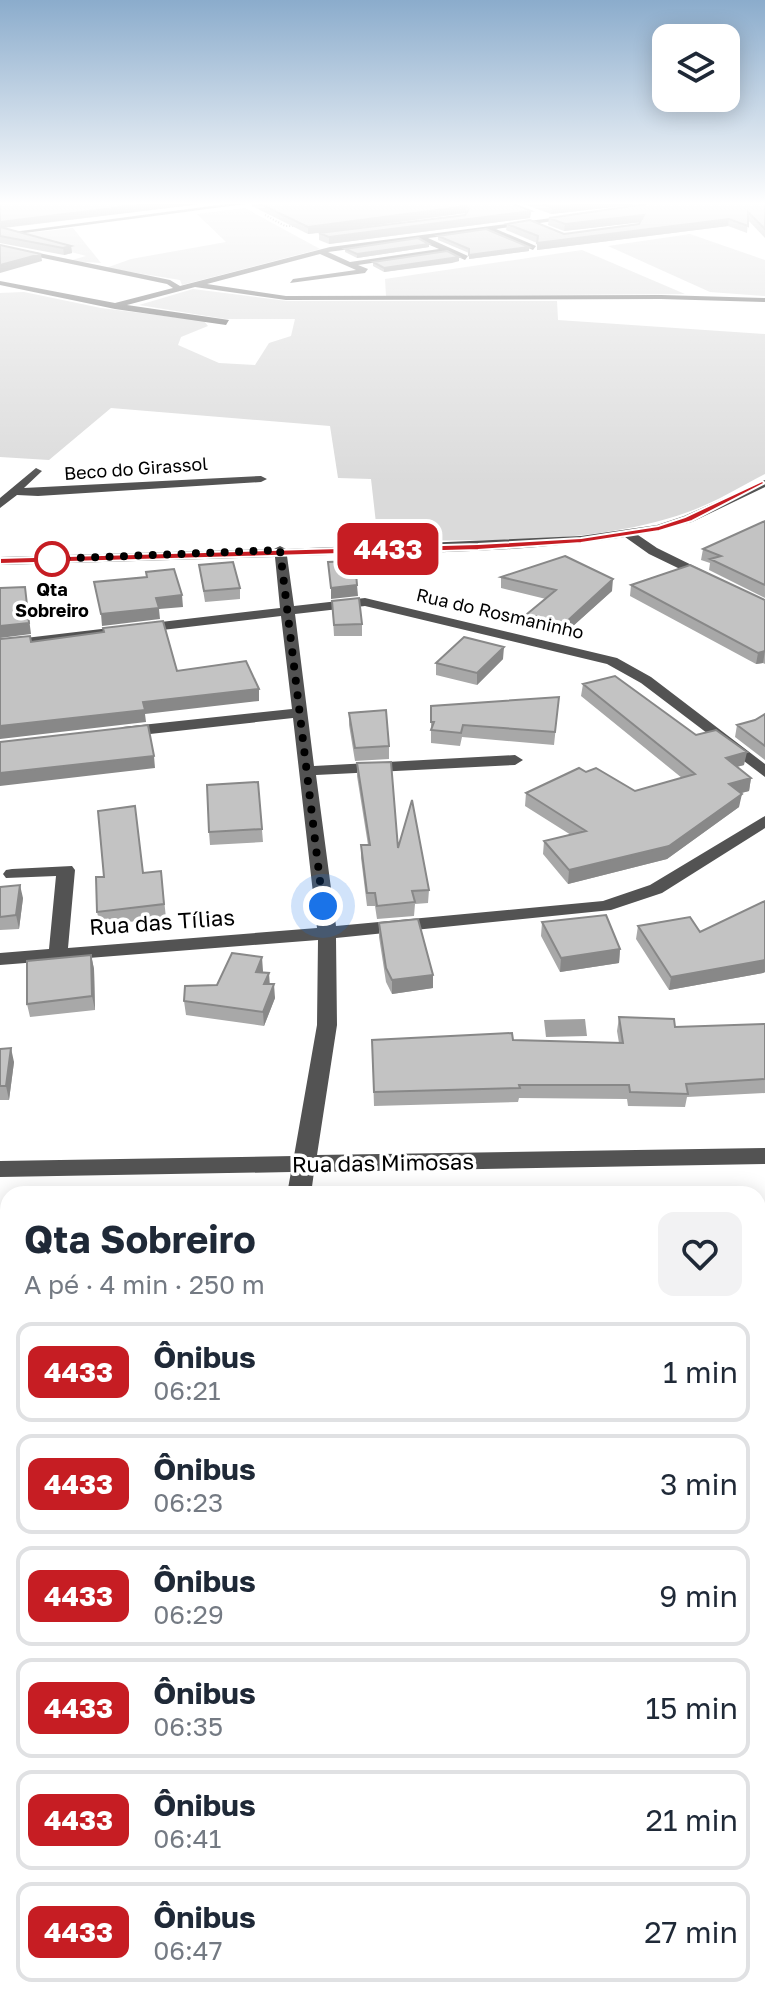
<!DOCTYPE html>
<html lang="pt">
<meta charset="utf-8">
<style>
:root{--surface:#fff;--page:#f2f2f3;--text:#1f2937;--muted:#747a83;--line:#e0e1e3}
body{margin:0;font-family:"Golos Text",sans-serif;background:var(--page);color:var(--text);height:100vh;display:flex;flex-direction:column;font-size:30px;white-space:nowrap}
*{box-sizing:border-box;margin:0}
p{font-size:26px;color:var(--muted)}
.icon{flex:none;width:44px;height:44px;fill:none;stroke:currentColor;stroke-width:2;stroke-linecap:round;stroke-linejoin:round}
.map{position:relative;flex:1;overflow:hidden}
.side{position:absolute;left:0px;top:1186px;width:766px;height:824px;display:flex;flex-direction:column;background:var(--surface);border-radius:24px 24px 0 0;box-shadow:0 4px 20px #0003}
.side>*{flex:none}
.badge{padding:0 16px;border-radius:12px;font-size:28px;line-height:52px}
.tools{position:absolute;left:652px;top:24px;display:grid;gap:16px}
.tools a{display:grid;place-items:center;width:88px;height:88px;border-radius:16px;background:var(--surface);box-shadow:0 4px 20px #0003;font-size:40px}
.you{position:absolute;width:40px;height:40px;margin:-20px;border:6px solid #fff;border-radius:50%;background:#1a73e8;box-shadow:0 0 0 12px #1a73e833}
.map>.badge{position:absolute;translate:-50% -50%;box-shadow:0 0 0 4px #fff}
.round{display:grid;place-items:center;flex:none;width:84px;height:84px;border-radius:16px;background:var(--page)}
.overview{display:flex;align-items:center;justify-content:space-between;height:136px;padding:0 24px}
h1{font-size:38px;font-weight:700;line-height:60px}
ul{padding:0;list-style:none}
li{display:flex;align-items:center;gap:24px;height:100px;margin:0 16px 12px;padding:0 8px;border:4px solid var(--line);border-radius:16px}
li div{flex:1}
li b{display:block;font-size:30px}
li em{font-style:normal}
li .badge{min-width:88px;font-weight:700;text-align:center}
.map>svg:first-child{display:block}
</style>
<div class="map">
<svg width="765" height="2010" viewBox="0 0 765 2010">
<rect width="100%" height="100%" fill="#fff"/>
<path fill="#dadada" d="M245,208L320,249L182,285L180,280L106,268L131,259L226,242L197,214Z
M73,228L101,263L69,261L86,256L9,235Z
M690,234L765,260V296L710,292L608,246Z
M582,250L685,294L386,296L385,279Z
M193,289L287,301H557L558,320L765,334V474C740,487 714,503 688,512C590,547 480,539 378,541L371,479L338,478L330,426L111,408L49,460L0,457V293L24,292L101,308L204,321L208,326L181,337L178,345L219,363L255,365L269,343L291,336L295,319H225L139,305Z"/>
<path fill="#a1a1a1" d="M585,1019L587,1036L546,1037L544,1020Z"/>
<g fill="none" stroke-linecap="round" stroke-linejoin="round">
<defs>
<path id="highway" d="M758,1669H765V1707H758Z
M0,1671H8V1709H0Z"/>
</defs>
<use href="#highway" stroke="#dbdbdb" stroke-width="2"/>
<path stroke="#757575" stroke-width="2" stroke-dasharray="1 2" stroke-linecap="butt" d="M265,215L285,226H296"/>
<path fill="#535353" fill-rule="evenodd" d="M234,203H253L17,234L13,232Z
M574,215L576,218L496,229L536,246L533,250L487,231L428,238L468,256L465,260L447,252L358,265L368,269L365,273L290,283L293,279L356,270L320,254L207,284L286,296L661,295L765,298V302L661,299L286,300L195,287L127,305L229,320L226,325L115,309L0,285V281L115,303L173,288L167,284L0,249V245L170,280L180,286L330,247ZM418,240L439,249L350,262L328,252Z
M36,468L42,471L24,488L261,476L267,479L261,482L38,496L17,495L0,508V498Z
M765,480V487L692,522L638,535L657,548L714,576V582L709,583L649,554L625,537C514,554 399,553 287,556L294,606L365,598L617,658L651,677L765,764V777L641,683L607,664L365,606L295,614L314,766L515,755L523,760L515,765L316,775L336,926L603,901L650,885L765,816V828L662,893L611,910L336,938L337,1025L317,1155L765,1148V1164L314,1172L311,1194H287L291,1172L0,1177V1161L294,1156L317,1025L318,940L0,965V953L49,949L56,876L6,878L3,874L6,870L12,869L72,866L75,870L68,948L317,928L293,718L123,737L115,732L123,727L292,709L281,616L0,649V641L280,608L275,557L0,565V557L274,549L280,546L286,549L581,536L657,525L684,516Z
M67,2002H103L101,2010H65Z"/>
<use href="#highway" fill="#000" fill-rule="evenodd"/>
</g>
<path fill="#a8a8a8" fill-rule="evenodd" d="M0,203H209L4,228L71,246L72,253L64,255L0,243Z
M252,203H512L531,211L530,218L329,244L319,240V233L308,234L252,206ZM466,213L465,215L333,231Z
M521,203H649L551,214Z
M765,203V238L748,220L747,233L728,226L537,250V243L506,230L507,224L564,234L639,224L640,222L564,231L548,225L549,218Z
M438,236L529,247V251L469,259V253L438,240Z
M429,244V247L357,258L345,252V249Z
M459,261L384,272L373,266V262Z
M765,521V598L709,570L710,563L701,560L703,549Z
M199,565L240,588V599L205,602Z
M501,577L612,591L563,635L526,626L527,614L546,599L501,588Z
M631,585L765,600V664L763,663L756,664L630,596Z
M332,601L362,624V636H334Z
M503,659L477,685L436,675V663Z
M583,684L696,735L744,765L737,767L751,778L749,791L740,793L739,807L667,859L568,884L543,854L544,841L571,835L525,806L526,793L586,772L635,791L682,778L581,696Z
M559,697L554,745L462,737L460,746L431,743V706Z
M349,713L389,746V759L355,761L349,725Z
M765,714V760L735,737L737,725L755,720Z
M357,763L398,848L429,890L428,903L415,904L414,916L377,919L375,906H367L361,858V845H368L357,776Z
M258,782L263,842L210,845L209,832Z
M161,871L166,918L100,925L97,912L143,873Z
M0,887L23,898L19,929L0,930Z
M765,901V972L763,973L669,990L636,939L638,926L700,932Z
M542,922L620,949L619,963L560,972L541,936Z
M379,923L433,988L392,994L386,982L379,937Z
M91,955L94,969L95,1010L30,1017L27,1004Z
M263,971L262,973L270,984L275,998L264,1026L186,1015L184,1001L217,985Z
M619,1017L675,1027L765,1024V1093L687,1097L685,1107L628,1106L627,1099L519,1098L518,1102L374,1106L372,1040H513L619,1043L617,1031Z
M0,1049L14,1062L9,1100H0Z
M0,1286H8V1375H0Z"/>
<path fill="#888" d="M154,203H209L0,228V222Z
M591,203H649L551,214L552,207Z
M466,206V213L308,234V227Z
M531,211L530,218L329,244V237Z
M644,215L643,222L564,231L565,224Z
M729,219L728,226L537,250V243Z
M429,244V247L357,258V254Z
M71,246L72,253L64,255L63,248Z
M529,247V251L469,259V255Z
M41,254L42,261L0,273V265Z
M459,257V261L452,263L384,272V268Z
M613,579L612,591L563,635L564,624Z
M357,585L358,596L331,599V588Z
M25,587L31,634L0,638V626Z
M182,595L183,607L159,609L160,619L102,626L101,614L156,598Z
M504,647L503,659L477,685V673Z
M765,651L763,663L756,664L758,653Z
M259,689V701L145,714L146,722L0,739V726L143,702Z
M747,752L744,765L723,770L726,758Z
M154,756L155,768L0,786V773Z
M751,778L749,791L727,797L729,784Z
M742,794L739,807L667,859L568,884L569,870Z
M20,885L23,898L19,929L16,915Z
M620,949L619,963L560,972L561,958Z
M91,955L94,969L95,1010L92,996Z
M262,957L263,971L257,985L256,972Z
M765,960V972L763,973L669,990L671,977Z
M269,973L270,987L264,984Z
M433,975V988L392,994V980Z
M274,984L275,998L264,1026L263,1012Z
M11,1048L14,1062L9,1100L6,1086Z"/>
<path fill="#c3c3c3" stroke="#888" stroke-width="2" d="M0,203H154L0,222Z
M258,203H512L531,211L329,237L319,233L465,215L469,209L466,206L308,227Z
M540,203H591L552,207Z
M653,203H765V229L748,212V226L729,219L537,243L538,236L507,224L530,220L564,234L639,224L644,215L565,224L549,218Z
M0,227L71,246L63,248L0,236Z
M486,229L529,247L469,255V249L438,236Z
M418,238L429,244L357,254L345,249Z
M0,245L41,254L0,265Z
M447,251L459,257L384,268L373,262Z
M765,521V585L710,559L721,556L703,549Z
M565,556L613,579L564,624L527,614L556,590L501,577Z
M355,561L357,585L331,588L328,562Z
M233,562L240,588L204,591L199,565Z
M690,565L765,600V651L758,653L631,585Z
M174,569L182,595L156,598L159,608L101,614L94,582L147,577L146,572Z
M25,587L29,623L0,626V588Z
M359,598L362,624L334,625L332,601Z
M163,621L177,671L246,661L259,689L143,702L145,710L0,726V639L30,636L31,642L104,632L103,628Z
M464,637L504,647L477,673L436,663Z
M615,676L696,735L716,730L747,752L726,758L751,778L729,784L742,794L669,846L569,870L544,841L586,831L526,793L579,768L586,772L596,768L635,791L695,774L583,684Z
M559,697L555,732L463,725L461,733L431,730L434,722H431V706Z
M386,710L389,746L355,748L349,713Z
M765,714V746L737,725L755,720Z
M148,725L154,756L0,773V742Z
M391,762L398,848L412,800L429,890L412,891L415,902L377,906L375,893H367L361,845H370L357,763Z
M258,782L262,829L209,832L207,785Z
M135,806L143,873L161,871L164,904L97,912L96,877H104L98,811Z
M20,885L16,915L0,917V887Z
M765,901V960L671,977L638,926L690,917L700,932Z
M606,915L620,949L561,958L542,922Z
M418,919L433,975L392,980L386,968L379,923Z
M232,953L262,957L256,972L269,973L264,984H274L263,1012L184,1001L185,986L217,985Z
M91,955L92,996L27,1004V961Z
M619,1017L674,1019L675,1027L765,1024V1079L686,1084L688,1094L630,1092L629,1085H519L520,1088L374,1092L372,1040L512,1033L513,1040L623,1043Z
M11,1048L6,1086H0V1049Z
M0,1286H8V1362H0Z"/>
<linearGradient id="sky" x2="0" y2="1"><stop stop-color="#8baccc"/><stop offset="0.42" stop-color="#fff"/><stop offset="1" stop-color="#fff" stop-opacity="0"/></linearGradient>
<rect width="765" height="484" fill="url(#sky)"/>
<path fill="#c61d23" stroke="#fff" stroke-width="2" d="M762,481L765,483L692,521L659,531L581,543L478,550L0,564V558L478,544L581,538L658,526L685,517Z"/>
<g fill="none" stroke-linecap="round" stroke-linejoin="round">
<path stroke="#000" stroke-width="8" stroke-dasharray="0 14.4" d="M52,559L280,550L323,906"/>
</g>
<circle fill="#fff" stroke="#c61d23" stroke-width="4" cx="52" cy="559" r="16"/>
<g text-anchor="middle" stroke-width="7" stroke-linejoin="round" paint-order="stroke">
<g font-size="18" fill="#000" stroke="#fff">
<text transform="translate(136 469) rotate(-4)" y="6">Beco do Girassol</text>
<text transform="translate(500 614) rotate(13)" y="6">Rua do Rosmaninho</text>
</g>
<g font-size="18" font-weight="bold" fill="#000" stroke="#fff">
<text x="52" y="596">Qta<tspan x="52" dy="21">Sobreiro</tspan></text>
</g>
<g font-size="22" fill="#000" stroke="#fff">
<text transform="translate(162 922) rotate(-4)" y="8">Rua das Tílias</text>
<text transform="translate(383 1163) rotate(-1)" y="8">Rua das Mimosas</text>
</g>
</g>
</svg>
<div class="tools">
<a><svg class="icon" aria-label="layers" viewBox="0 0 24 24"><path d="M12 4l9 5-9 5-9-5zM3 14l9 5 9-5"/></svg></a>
</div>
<div class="you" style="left:323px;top:906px"></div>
<b class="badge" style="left:388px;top:549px;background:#c61d23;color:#fff">4433</b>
<section class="side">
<div class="overview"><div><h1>Qta Sobreiro</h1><p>A pé · 4 min · 250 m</p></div><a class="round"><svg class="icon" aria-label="heart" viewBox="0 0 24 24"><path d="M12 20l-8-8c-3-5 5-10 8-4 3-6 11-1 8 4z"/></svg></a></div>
<ul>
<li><span class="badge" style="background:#c61d23;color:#fff">4433</span><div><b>Ônibus</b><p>06:21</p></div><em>1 min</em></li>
<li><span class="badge" style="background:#c61d23;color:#fff">4433</span><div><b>Ônibus</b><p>06:23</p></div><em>3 min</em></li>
<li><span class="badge" style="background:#c61d23;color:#fff">4433</span><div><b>Ônibus</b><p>06:29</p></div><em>9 min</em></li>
<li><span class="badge" style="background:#c61d23;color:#fff">4433</span><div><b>Ônibus</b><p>06:35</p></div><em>15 min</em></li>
<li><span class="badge" style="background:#c61d23;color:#fff">4433</span><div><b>Ônibus</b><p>06:41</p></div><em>21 min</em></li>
<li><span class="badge" style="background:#c61d23;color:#fff">4433</span><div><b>Ônibus</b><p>06:47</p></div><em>27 min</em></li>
</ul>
</section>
</div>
